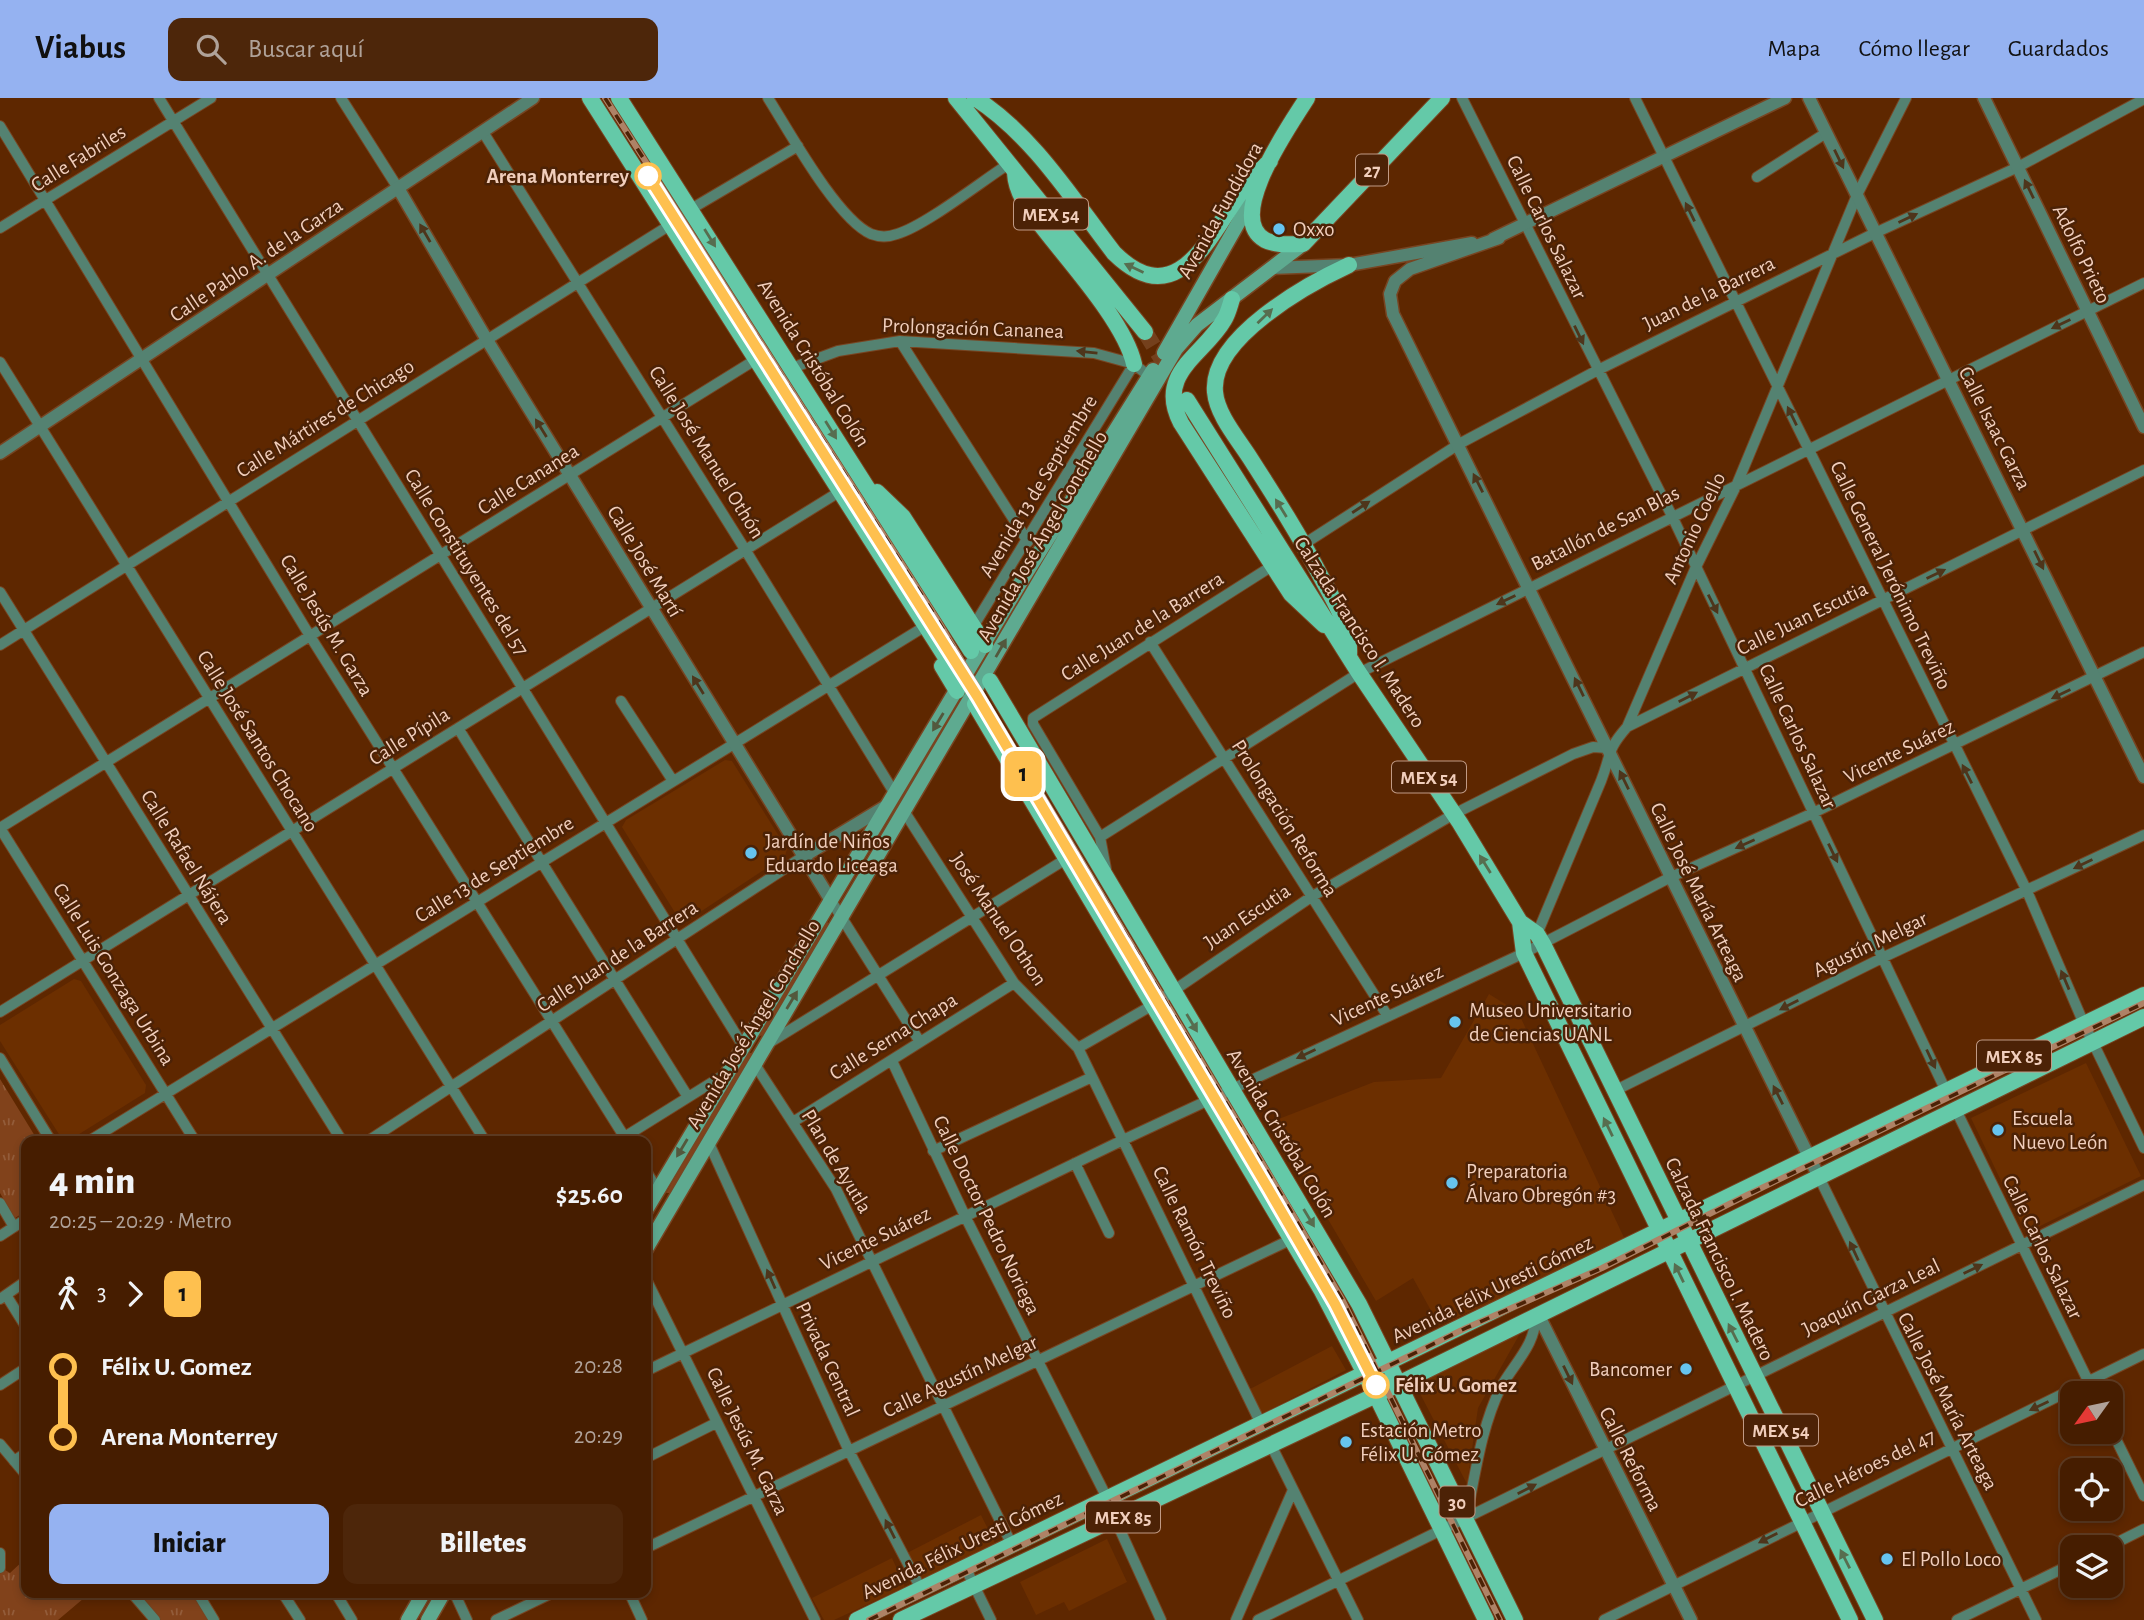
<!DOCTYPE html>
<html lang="es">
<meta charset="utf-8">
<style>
:root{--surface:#461d00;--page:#4d260a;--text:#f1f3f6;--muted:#b0a299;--line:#5e3b22;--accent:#95b2f1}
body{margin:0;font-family:"Alegreya Sans",sans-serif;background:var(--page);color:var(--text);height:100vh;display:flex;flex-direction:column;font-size:26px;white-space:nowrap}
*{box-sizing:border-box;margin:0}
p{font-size:23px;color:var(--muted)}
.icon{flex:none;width:38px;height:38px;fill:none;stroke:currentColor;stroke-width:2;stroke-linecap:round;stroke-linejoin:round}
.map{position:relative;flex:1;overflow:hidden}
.panel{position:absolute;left:21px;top:1038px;width:630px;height:462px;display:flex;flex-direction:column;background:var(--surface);border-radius:14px;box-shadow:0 4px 10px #0003,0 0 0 2px var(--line)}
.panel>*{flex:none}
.badge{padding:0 14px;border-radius:10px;font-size:24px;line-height:46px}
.needle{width:46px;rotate:237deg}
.tools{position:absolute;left:2060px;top:1283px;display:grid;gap:14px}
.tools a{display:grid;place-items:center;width:63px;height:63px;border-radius:14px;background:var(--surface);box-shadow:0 4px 10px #0003,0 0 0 2px var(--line);font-size:35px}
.map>.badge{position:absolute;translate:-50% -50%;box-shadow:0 0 0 4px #fff}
.legs{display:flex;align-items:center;gap:10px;height:77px;padding:0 28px;font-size:23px}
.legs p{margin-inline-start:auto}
.head{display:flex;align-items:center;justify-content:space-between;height:119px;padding:0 28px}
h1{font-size:38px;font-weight:800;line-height:52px}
.primary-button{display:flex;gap:14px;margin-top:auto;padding:14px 28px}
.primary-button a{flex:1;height:80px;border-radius:14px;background:var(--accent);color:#111;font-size:28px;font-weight:800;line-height:80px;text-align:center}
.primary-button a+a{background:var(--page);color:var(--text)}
ul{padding:0 28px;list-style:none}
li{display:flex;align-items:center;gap:24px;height:70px;font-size:26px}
li i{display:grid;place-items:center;width:10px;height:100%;margin:0 9px;background:currentColor}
li i::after{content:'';width:18px;height:18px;margin:-9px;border:5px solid;border-radius:50%;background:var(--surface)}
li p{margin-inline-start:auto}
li:first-child i{background:linear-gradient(#0000 50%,currentColor 0)}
li:last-child i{background:linear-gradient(currentColor 50%,#0000 0)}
header{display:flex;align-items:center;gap:42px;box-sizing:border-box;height:98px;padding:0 35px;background:var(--accent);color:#111}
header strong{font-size:33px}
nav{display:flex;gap:38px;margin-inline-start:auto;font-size:24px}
.search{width:490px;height:63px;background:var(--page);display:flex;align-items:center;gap:18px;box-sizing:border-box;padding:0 24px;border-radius:14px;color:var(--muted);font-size:26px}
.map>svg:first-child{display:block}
</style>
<header>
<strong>Viabus</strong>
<div class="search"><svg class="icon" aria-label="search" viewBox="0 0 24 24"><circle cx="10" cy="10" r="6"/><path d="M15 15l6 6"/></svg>Buscar aquí</div>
<nav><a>Mapa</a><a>Cómo llegar</a><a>Guardados</a></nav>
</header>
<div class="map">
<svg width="2144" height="1522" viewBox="0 0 2144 1522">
<defs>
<pattern id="park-tufts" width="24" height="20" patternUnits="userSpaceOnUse" patternTransform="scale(1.75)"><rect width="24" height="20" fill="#81421b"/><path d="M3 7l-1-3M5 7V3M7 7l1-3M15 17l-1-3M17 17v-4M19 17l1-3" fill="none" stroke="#935c3a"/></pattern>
</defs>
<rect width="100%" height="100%" fill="#5e2700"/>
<path fill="#6c2f00" d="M725,662L732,663L787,751L785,758L688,822L679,821L622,729L626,722Z
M74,881L81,883L146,987L145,995L68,1043L62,1041L0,943V927Z
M1489,896L1518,914L1627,1146L1439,1227L1413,1180L1376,1203L1271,1024L1374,984L1441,980Z
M2086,965L2141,1078L2026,1135L1971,1020Z
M1522,1232L1478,1310L1467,1386L1414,1284Z
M1332,1248L1346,1272L1262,1316L1250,1291Z
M981,1417L995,1445L920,1482L907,1455Z
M1107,1441L1127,1484L1069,1513L1064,1504L1036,1517L1020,1484Z
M892,1460L905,1489L834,1522H824L812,1500Z"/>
<path fill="#81421b" d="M825,823L830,826L766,937L754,939Z
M756,954L672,1095H666L744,956Z"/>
<path fill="url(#park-tufts)" d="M0,981L38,1043H26V1113L15,1120L0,1095Z
M26,1460V1494L90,1495L58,1522H0V1476L5,1472L10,1475Z
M137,1495H193L210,1522H161Z"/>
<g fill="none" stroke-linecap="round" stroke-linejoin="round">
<path stroke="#74401c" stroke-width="16" stroke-dasharray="16 8" stroke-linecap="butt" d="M1145,234L1182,294"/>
<defs>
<path id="minor" d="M159,0L743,948
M341,0L398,90
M768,0C789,33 837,121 871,136C879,139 889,139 897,136C925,128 982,83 1010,65
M1462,0L1672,418L1945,991
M1635,0L2027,793L2084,926L2144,1050
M0,28L310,538L627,1043
M483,34L746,453L895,696
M1757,79L1826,35
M691,111L798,48
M0,130L211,0
M900,243L1028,444
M0,264L485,1043
M792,270L838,253L900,243L1094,255L1134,266L1149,278
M1304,446L1459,346L1596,273L1875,135L2018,69L2144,1
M0,494L342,1043
M973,529L1134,266
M1150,544L1387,917
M0,547L670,127
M621,603L673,683
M1627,629L2144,372
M458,630L688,999
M904,713L1014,885L1078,950L1262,1328
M0,730L755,262
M0,730L195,1043
M1100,739L1359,575L2144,185
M1106,771L1100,739L1033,626V620L1272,468
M830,801L920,944
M1537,836L1601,683C1612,655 1606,653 1627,629L1695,471L1737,386L1857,97L1906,0
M0,914L839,394
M769,945L1066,761
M1078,950L1151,908L1311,799L1454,716L1573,656L1593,649L1608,650
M0,960L51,1043
M892,963L965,1118L1107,1400
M754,965L836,1091L1012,1447
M1614,993L1884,859L2144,737
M1955,1010L2094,1295
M793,1024L1014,885
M89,1043L919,532
M368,1043L804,758
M618,1043L727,975
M708,1043L848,1351L921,1491
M933,1053L1092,979
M1075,1065L1109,1135
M646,1073L657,1091
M1818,1077L2036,1522
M0,1105L14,1129
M0,1138L26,1121
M646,1181L815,1522
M6,1197L26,1229
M0,1201L26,1183
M646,1273L1123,1042L1524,855L1671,779L1813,715L2144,554
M0,1287L26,1270
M2110,1329L2144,1398
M0,1346L26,1377
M1271,1347L1358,1522
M646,1360L716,1325
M14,1363L26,1355
M1466,1421C1475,1378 1481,1329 1501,1289C1513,1267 1538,1244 1535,1217
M1116,1423L1161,1522
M2108,1449L2144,1431
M646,1450L1292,1141
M0,1455V1470
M965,1469L991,1522
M131,1494L155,1522
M197,1494L214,1522
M282,1494L300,1522
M335,1494L352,1522
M454,1494L467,1522
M629,1494L642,1522
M496,1522L554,1494
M1236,1522L1293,1392
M1258,1522L2144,1087
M1604,1522L2144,1256
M1957,1522L2072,1466"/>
<path id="tertiary" d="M1809,0L2144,679
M1984,0L2144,329
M398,90L487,242L830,801
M1499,140L1410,171L1395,183L1390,196L1393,216L1818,1077
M1493,141L1785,0
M1271,170L1349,167L1472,145
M0,355L533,0
M804,758L888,707
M1538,1216L1691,1522"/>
<path id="secondary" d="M1164,255L1253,99
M646,1112L1022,482L1153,272
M646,1151L1176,251L1197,227L1303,146
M408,1522L424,1494
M428,1522L444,1494"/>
<path id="primary" d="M590,0L957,577
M619,0L971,553
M956,0L1145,234
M975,0C1033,37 1073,102 1114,155C1181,221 1213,128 1247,86C1254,78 1263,70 1270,63
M1307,0C1291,26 1224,119 1265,142C1277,148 1291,146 1303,146L1442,0
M1015,75C1016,97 1031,114 1044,131C1071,166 1125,225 1134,266
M1349,167C1308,186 1210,240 1215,294C1217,317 1238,341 1250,360C1275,399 1300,438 1321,479C1335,505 1351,528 1349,558
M1232,201C1230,207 1228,216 1224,222C1204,257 1155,275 1181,325L1291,496L1324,527
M1187,302L1359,575L1460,725L1520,824L1537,836L1543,846L1875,1522
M877,394L903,419L985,547
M942,568L957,593
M990,583L1359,1206L1515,1522
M975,606L1322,1193L1376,1297L1486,1522
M1520,824L1524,855L1850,1522
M857,1522L2144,897
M901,1522L1376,1297L2144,919"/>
</defs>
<use href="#minor" stroke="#784522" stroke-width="12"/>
<use href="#tertiary" stroke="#784522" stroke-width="15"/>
<use href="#secondary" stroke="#784522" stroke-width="17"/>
<use href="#primary" stroke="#784522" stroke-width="18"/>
<use href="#minor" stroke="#548271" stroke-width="10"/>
<use href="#tertiary" stroke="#548271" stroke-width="12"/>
<use href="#secondary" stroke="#5eaa90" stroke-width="14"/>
<use href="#primary" stroke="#64c9a8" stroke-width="16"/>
<defs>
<path id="rail" d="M605,0L937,521L1289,1110L1343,1203L1500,1522
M869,1522L1466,1230L1602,1170L1747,1097L2144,905"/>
</defs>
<use href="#rail" stroke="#ae8266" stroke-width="6"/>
<use href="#rail" stroke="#4c2206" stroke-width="3.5" stroke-dasharray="10" stroke-linecap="butt"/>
</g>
<defs><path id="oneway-solid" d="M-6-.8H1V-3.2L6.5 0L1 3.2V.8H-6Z" transform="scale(1.75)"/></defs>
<g fill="#4e351b">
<use href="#oneway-solid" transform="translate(1839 61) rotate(64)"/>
<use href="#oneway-solid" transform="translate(2029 91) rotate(-116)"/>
<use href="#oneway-solid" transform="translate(1690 114) rotate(-116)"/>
<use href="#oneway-solid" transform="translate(1908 120) rotate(-25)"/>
<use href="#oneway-solid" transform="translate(425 135) rotate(-120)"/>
<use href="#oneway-solid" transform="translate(2061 226) rotate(154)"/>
<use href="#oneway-solid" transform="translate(1579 237) rotate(64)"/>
<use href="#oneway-solid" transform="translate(1087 254) rotate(-174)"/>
<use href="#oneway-solid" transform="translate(1792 318) rotate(-116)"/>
<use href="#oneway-solid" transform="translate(541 330) rotate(-122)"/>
<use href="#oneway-solid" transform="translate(1478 385) rotate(-117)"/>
<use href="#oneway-solid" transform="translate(1361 409) rotate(-33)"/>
<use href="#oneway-solid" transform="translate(2039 462) rotate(64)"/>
<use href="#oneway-solid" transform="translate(1936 476) rotate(-26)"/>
<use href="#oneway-solid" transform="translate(1506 502) rotate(154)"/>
<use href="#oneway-solid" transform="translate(1713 506) rotate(63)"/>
<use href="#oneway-solid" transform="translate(698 587) rotate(-122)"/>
<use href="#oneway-solid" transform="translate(1579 589) rotate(-116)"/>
<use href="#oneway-solid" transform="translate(2061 596) rotate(154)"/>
<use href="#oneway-solid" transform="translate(1688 599) rotate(-27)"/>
<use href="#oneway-solid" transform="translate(1967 676) rotate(-117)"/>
<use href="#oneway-solid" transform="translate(1624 682) rotate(-116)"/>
<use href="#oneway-solid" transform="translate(1745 746) rotate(156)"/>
<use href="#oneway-solid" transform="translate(1833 755) rotate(64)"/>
<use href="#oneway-solid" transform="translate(2083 766) rotate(154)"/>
<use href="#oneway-solid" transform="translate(2065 882) rotate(-113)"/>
<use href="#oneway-solid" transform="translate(1789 907) rotate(153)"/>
<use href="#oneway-solid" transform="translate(1306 956) rotate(155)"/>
<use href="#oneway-solid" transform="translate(1931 961) rotate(65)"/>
<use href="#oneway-solid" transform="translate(1778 997) rotate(-117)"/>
<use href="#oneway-solid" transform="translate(1854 1153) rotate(-115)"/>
<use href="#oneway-solid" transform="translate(1973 1171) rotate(-26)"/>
<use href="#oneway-solid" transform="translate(771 1181) rotate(-114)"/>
<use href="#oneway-solid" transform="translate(1568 1277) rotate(64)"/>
<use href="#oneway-solid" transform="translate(2039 1308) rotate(155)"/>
<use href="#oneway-solid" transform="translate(1527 1391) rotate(-27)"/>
<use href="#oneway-solid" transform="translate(890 1431) rotate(-117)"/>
<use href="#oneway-solid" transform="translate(1768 1440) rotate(153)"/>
</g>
<g fill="#576d4f">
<use href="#oneway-solid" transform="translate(710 140) rotate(58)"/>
<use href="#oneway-solid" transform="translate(1134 170) rotate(-155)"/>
<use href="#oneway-solid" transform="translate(1265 218) rotate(-44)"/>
<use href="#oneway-solid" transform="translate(831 332) rotate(58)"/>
<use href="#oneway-solid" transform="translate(1281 410) rotate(-122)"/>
<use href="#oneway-solid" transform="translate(1485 766) rotate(-122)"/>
<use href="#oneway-solid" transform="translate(1192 925) rotate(59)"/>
<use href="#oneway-solid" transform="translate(1608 1029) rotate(-116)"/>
<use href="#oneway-solid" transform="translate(1309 1120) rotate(59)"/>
<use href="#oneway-solid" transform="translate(1679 1175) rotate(-116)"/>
<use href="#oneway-solid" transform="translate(1733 1235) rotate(-117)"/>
<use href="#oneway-solid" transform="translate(1845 1461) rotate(-117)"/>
</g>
<g fill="#53583d">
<use href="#oneway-solid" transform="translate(1001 550) rotate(-60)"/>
<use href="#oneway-solid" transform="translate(938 624) rotate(121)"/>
<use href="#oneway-solid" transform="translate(792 902) rotate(-59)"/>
<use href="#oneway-solid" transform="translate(682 1050) rotate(121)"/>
</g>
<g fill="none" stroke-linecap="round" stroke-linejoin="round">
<defs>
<path id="line-1" d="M648,78L977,598L1269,1092L1335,1206L1376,1287"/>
</defs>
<use href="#line-1" stroke="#fff" stroke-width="16"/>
<use href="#line-1" stroke="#fec04f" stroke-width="10"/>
</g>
<g fill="#fff" stroke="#fec04f" stroke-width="3.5">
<circle cx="648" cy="78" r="12"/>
<circle cx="1376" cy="1287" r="12"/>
</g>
<g fill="#66c4ef" stroke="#4c2206" stroke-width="2.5">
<circle cx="1279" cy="131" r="7"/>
<circle cx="751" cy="755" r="7"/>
<circle cx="1455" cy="924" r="7"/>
<circle cx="1998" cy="1032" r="7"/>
<circle cx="1452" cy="1085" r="7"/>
<circle cx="1686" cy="1271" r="7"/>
<circle cx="1346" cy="1344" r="7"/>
<circle cx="1887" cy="1461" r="7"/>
</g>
<g text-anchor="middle" stroke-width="5" stroke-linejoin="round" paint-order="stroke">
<g fill="#4c2206" stroke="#c09a85" stroke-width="2">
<rect x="1356" y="56.5" width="32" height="31" rx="5"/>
<rect x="1014" y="100.5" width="74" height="31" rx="5"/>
<rect x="1392" y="663.5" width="74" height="31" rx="5"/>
<rect x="1977" y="942.5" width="74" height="31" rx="5"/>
<rect x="1744" y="1316.5" width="74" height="31" rx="5"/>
<rect x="1439.5" y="1388.5" width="35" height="31" rx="5"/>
<rect x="1086" y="1403.5" width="74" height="31" rx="5"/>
</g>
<g font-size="19" font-weight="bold" fill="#f1cebc">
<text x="1372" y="79">27</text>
<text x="1051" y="123">MEX 54</text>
<text x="1429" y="686">MEX 54</text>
<text x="2014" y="965">MEX 85</text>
<text x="1781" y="1339">MEX 54</text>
<text x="1457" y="1411">30</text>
<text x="1123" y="1426">MEX 85</text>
</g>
<g font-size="21" fill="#f1cebc" stroke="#4c2206">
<text transform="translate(78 60) rotate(-32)" y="7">Calle Fabriles</text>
<text transform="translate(1220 112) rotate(-61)" y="7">Avenida Fundidora</text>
<text transform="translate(1547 129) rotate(64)" y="7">Calle Carlos Salazar</text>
<text transform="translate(2082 156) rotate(64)" y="7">Adolfo Prieto</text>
<text transform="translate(256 162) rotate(-34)" y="7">Calle Pablo A. de la Garza</text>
<text transform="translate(1709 195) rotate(-26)" y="7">Juan de la Barrera</text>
<text transform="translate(973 230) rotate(2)" y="7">Prolongación Cananea</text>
<text transform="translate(814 265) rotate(58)" y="7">Avenida Cristóbal Colón</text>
<text transform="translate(325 320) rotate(-32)" y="7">Calle Mártires de Chicago</text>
<text transform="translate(1995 330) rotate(63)" y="7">Calle Isaac Garza</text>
<text transform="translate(707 354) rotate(58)" y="7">Calle José Manuel Othón</text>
<text transform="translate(528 381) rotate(-32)" y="7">Calle Cananea</text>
<text transform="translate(1038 388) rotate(-59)" y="7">Avenida 13 de Septiembre</text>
<text transform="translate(1605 430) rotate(-27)" y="7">Batallón de San Blas</text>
<text transform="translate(1694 430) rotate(-65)" y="7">Antonio Coello</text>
<text transform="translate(1042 438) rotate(-60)" y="7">Avenida José Ángel Conchello</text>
<text transform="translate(645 463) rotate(59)" y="7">Calle José Martí</text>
<text transform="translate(467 464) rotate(58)" y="7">Calle Constituyentes del 57</text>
<text transform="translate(1891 477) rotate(64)" y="7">Calle General Jerónimo Treviño</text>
<text transform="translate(1802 520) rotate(-26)" y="7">Calle Juan Escutia</text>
<text transform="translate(327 527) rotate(59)" y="7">Calle Jesús M. Garza</text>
<text transform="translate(1142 528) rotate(-32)" y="7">Calle Juan de la Barrera</text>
<text transform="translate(1360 534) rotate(57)" y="7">Calzada Francisco I. Madero</text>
<text transform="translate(409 638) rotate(-32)" y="7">Calle Pípila</text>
<text transform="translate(1798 638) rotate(65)" y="7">Calle Carlos Salazar</text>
<text transform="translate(258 643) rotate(58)" y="7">Calle José Santos Chocano</text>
<text transform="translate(1899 653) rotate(-26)" y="7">Vicente Suárez</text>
<text transform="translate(1285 720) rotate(58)" y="7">Prolongación Reforma</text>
<text transform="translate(187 759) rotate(58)" y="7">Calle Rafael Nájera</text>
<text transform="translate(494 771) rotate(-32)" y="7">Calle 13 de Septiembre</text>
<text transform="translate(1699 794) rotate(64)" y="7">Calle José María Arteaga</text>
<text transform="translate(1247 818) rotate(-34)" y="7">Juan Escutia</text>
<text transform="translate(999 821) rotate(56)" y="7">José Manuel Othon</text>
<text transform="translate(1870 846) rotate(-26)" y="7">Agustín Melgar</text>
<text transform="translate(617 858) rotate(-33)" y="7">Calle Juan de la Barrera</text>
<text transform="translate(114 876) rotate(58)" y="7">Calle Luis Gonzaga Urbina</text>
<text transform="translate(1387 897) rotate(-25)" y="7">Vicente Suárez</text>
<text transform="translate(753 926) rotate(-59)" y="7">Avenida José Ángel Conchello</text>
<text transform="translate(893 938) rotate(-32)" y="7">Calle Serna Chapa</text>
<text transform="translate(1282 1035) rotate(59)" y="7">Avenida Cristóbal Colón</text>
<text transform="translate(837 1063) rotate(59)" y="7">Plan de Ayutla</text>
<text transform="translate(987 1117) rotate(64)" y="7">Calle Doctor Pedro Noriega</text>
<text transform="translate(875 1140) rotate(-26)" y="7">Vicente Suárez</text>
<text transform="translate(1195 1144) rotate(64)" y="7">Calle Ramón Treviño</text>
<text transform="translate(2043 1149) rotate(64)" y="7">Calle Carlos Salazar</text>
<text transform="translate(1720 1161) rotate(64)" y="7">Calzada Francisco I. Madero</text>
<text transform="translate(1492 1191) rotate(-26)" y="7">Avenida Félix Uresti Gómez</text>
<text transform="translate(1871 1199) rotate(-26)" y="7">Joaquín Garza Leal</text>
<text transform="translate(828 1261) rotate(65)" y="7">Privada Central</text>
<text transform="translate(960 1278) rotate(-25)" y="7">Calle Agustín Melgar</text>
<text transform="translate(1948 1303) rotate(63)" y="7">Calle José María Arteaga</text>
<text transform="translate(748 1343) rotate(64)" y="7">Calle Jesús M. Garza</text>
<text transform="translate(1631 1361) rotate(63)" y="7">Calle Reforma</text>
<text transform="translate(1865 1370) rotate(-26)" y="7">Calle Héroes del 47</text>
<text transform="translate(962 1447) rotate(-26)" y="7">Avenida Félix Uresti Gómez</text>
</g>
<g font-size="21" font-weight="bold" fill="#f1cebc" stroke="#4c2206" text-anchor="end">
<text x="629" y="85">Arena Monterrey</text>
<text x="1395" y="1294" text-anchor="start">Félix U. Gomez</text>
</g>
<g font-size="21" fill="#f1cebc" stroke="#4c2206" text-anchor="start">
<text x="1293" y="138">Oxxo</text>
<text x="765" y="750">Jardín de Niños<tspan x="765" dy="24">Eduardo Liceaga</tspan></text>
<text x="1469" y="919">Museo Universitario<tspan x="1469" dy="24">de Ciencias UANL</tspan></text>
<text x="2012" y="1027">Escuela<tspan x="2012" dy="24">Nuevo León</tspan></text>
<text x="1466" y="1080">Preparatoria<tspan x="1466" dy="24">Álvaro Obregón #3</tspan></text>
<text x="1672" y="1278" text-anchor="end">Bancomer</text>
<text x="1360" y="1339">Estación Metro<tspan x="1360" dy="24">Félix U. Gómez</tspan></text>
<text x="1901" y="1468">El Pollo Loco</text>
</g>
</g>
</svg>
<div class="tools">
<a><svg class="needle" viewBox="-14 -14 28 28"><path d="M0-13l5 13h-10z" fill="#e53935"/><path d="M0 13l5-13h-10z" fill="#b0a299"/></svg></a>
<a><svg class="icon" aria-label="locate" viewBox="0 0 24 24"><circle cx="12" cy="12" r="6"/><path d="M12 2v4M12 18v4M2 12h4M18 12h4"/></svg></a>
<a><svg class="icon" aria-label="layers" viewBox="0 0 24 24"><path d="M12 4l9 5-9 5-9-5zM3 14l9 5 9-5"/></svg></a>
</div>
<b class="badge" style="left:1023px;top:676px;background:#fec04f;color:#111">1</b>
<section class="panel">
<div class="head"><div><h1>4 min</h1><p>20:25 – 20:29 · Metro</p></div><b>$25.60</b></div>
<div class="legs"><svg class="icon" aria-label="walk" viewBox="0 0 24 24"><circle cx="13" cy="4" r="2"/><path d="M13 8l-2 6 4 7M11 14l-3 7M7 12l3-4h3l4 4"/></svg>3<svg class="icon" aria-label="forward" viewBox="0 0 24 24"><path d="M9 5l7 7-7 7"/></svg><b class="badge" style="background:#fec04f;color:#111">1</b></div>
<ul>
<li><i style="color:#fec04f"></i><b>Félix U. Gomez</b><p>20:28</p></li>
<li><i style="color:#fec04f"></i><b>Arena Monterrey</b><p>20:29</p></li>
</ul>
<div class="primary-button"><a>Iniciar</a><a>Billetes</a></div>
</section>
</div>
